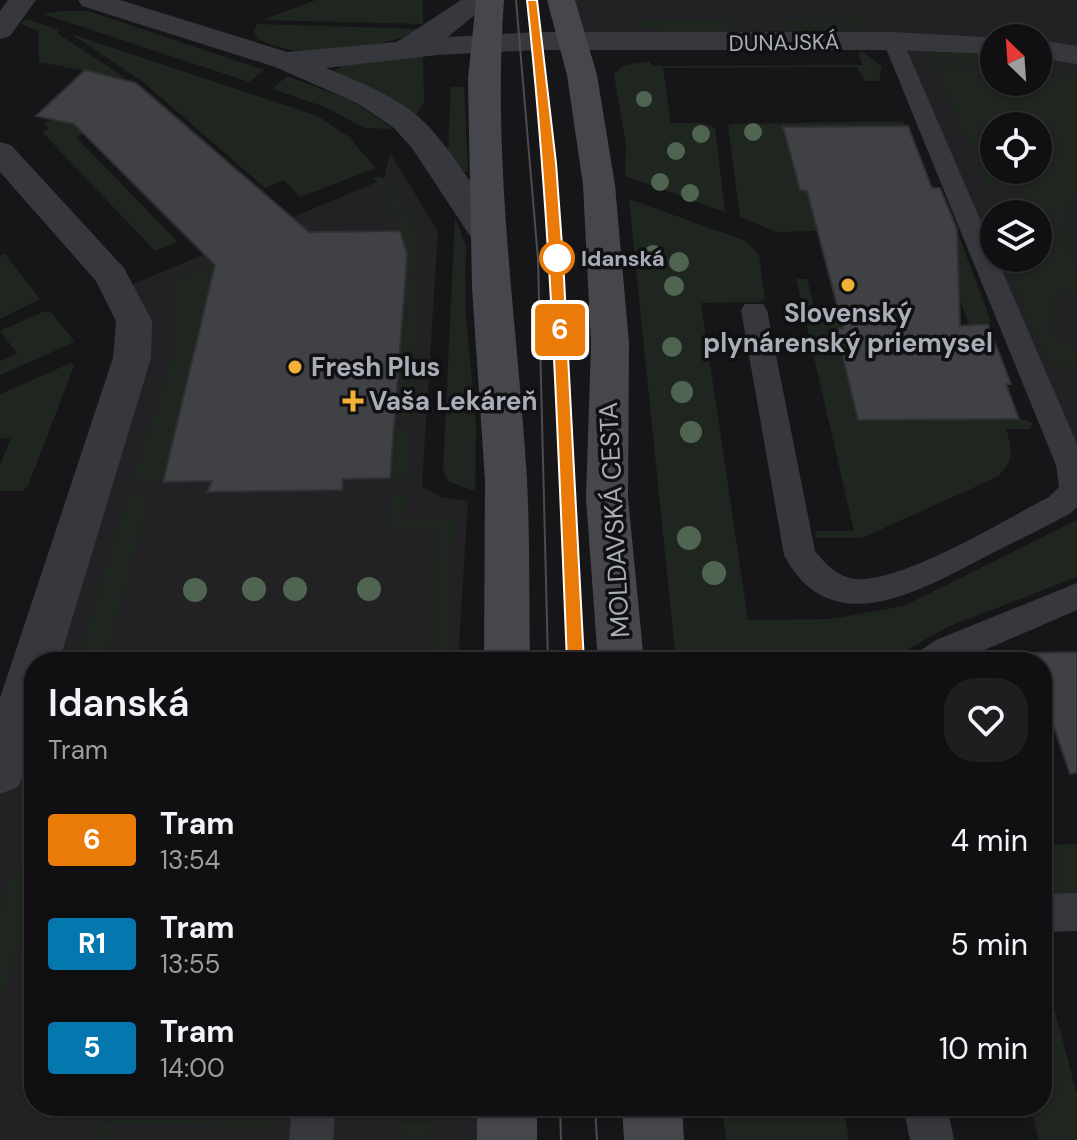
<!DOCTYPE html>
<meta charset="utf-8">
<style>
:root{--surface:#101012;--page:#1e1e20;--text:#f1f3f6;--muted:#9c9d9f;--line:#303032}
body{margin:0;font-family:"DM Sans",sans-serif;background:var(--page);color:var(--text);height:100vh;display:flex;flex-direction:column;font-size:30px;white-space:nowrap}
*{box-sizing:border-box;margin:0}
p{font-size:26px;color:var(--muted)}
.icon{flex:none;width:44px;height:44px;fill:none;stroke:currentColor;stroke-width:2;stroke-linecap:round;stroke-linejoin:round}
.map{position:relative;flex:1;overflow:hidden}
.drawer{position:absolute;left:24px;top:652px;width:1028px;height:464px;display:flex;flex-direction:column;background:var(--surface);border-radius:32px;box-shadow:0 2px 6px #0004,0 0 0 2px var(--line)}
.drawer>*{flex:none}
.badge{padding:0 16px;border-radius:6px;font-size:28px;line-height:52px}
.needle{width:52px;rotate:335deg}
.tools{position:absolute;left:980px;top:24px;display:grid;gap:16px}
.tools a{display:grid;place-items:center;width:72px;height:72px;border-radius:50%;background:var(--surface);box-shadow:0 2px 6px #0004,0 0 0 2px var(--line);font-size:40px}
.map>.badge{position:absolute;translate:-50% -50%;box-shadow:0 0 0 4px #fff}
.round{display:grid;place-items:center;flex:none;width:84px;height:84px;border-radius:32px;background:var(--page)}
.summary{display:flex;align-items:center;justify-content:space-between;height:136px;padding:0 24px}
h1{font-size:38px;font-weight:600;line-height:60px}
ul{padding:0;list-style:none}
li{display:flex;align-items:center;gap:24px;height:104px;padding:0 24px}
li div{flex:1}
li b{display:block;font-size:30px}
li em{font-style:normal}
li .badge{min-width:88px;font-weight:700;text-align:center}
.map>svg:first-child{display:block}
</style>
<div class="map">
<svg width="1077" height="1140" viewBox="0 0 1077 1140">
<rect width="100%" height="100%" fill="#161618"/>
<path fill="#222225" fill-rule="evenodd" d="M561,0H1077V481L892,37L574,44ZM994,38H1038V82H994ZM994,126H1038V170H994ZM994,214H1038V258H994Z
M390,153L438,231L422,486L441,497L468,501L458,662H36L132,358L119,290L384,179Z
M34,667V1106H507V1140H0V771Z"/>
<path fill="#1e261f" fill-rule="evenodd" d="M316,0H423V24L262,20Z
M62,11H88L264,70L249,82L43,14Z
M870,18L867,25C850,34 784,36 773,19Z
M26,19L60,30L57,33L127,79L39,62V32L20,23Z
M733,19L734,27L726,32L662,31L630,25L631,20Z
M257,24L423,29C376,49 306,64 258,39L254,32Z
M71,34L318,116L349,137L376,168L300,197L284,180L265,188L143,82Z
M858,51L865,53L882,67L879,81H865L857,67L663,68L671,123H704L715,128L725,212L625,176L626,145L614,75L622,66L649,61L653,66L862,65Z
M939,51L994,55V66L923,58Z
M423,53L424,103L415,116L333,72L342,66Z
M925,63L994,69V82H1038V73L1077,76V190C1054,221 1077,256 1077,292L1056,294L1050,336L1073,345L1070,348L1077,352V366H1052L1048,362L1003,258H1038V250H1043L1038,238V214H1028L1026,210L1032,209L1022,187H987L935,67H926ZM1038,126V170H994V126Z
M287,76L353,101L393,129L364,128L325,107L272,89Z
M451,87H464L468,172L465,173L448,152Z
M52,119L74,124L83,134L76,137L178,242L155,251L42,132L49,129L43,123Z
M903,121L905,126L784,127L800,190L807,191L818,231L777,232L740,217L728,126L731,124Z
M373,177H382C405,206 423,233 420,271H406C407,234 394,207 373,177Z
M629,199L746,241L759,255L765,299L758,302L701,303L748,620L830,619L904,606L1077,520V577L947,627L892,659L676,662Z
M455,217L466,247L465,307L476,423L475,491L449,482L443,471Z
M953,231L958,233L991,322L969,325L951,275Z
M5,254L40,299L0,319V255Z
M216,262L163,482H131C151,419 187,348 171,282Z
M406,277H420L410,420H395Z
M796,279H807L818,322H841L843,328L836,329L858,420H1027L1032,423L1030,429H1006C1013,450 1014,462 997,477L862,538H816L815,531H854Z
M43,312H51L75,342L0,375V361L17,353L0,331Z
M71,363L74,366L28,486L22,491H0V465L11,439L0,438V394Z
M394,427H410L408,478H390Z
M391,492H407L405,520L455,519L448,662H432L438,528L389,527Z
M151,495L105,662H77L127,496Z
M1042,820L1050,845L1077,844V896H1042Z
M12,870L34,871V895L29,908L34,909V950H17L0,1010V911Z
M1042,982H1047L1077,1094V1140H1039L1030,1106H1042Z
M403,1106H432L431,1140H401Z
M722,1106H843L849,1140H726Z
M119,1110L274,1111L271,1127L113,1123L109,1140H96L103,1118Z"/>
<path fill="#404145" stroke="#303034" stroke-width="2" d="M85,70L136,83L309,232L400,231L407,254L406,271L390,478L343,479L342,490L207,492L212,481L163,482L215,265L74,124L36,116Z
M908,126L932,188H940L957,229L960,326L988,324L1011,384H1006L1019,419L858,420L836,329L843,328L807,191L800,190L783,127Z
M1077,652V773L1070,774L1042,692V662H1032L1029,653Z"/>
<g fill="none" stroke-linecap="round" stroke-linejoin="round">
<path fill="#37383d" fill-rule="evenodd" d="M893,35L903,41L1077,444V507L1071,513C1040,530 1008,545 977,561C914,594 829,641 784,555L741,310L745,304H763L767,310L815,551C826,564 836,576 855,579C900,584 1006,519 1049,497L1059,487L1056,465L883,41Z
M1077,583V610L957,662H913L918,652L936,640Z
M1077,893V931L1042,932V894Z
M292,1106H336L333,1140H289Z
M903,1106H947L954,1140H910Z"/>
<path fill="#37383d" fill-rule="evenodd" d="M8,0H36L10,36L0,39V11Z
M78,0H120L287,52L397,42L461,0H493L448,37L537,32H893L1001,38H994V54L893,50H537L437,55L326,68C357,81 389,93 415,114C447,139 484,204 507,240L502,248L490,251L478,248L412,148L394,128L357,103L275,67L82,6Z
M1038,40L1077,46V64L1038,58Z
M0,142L11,145L124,268L152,321L151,358L59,662H34C34,707 37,746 18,787L0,794V698L113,358L116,321L96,281L0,172Z"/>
<path fill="#45474d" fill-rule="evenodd" d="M476,0H504C492,163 517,318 527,479C530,540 529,601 530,662H484L485,480L472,288L468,79Z
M547,0H575L597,75L615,185L629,343L628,498L644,662H598L586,498L591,343L583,185L567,75Z
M477,1106H537V1140H477Z
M622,1106H682L684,1140H624Z"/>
<path stroke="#4a4c52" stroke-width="2" d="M516,0L538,259L548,662
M532,0L557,259L575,662
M560,1106L561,1140
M595,1106L597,1140"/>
</g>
<g fill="#506452">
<circle cx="644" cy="99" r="8"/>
<circle cx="753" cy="132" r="9"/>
<circle cx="701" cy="134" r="9"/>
<circle cx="676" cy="151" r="9"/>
<circle cx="660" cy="182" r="9"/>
<circle cx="690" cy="193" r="9"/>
<circle cx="653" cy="255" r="10"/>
<circle cx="679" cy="262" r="10"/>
<circle cx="674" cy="286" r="10"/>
<circle cx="672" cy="347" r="10"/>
<circle cx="682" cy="392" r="11"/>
<circle cx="691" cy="432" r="11"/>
<circle cx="689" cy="538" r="12"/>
<circle cx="714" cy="573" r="12"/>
<circle cx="254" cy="589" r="12"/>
<circle cx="295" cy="589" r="12"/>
<circle cx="369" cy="589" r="12"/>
<circle cx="195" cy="590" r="12"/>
</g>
<path fill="#ea7b08" stroke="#fff" stroke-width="2" d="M527,0H537L556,163L563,259L584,662L575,669L567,662C558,441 551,220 527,0Z"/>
<circle fill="#fff" stroke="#ea7b08" stroke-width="4" cx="557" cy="258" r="16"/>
<g fill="#f2b134" stroke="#111113" stroke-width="3">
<circle cx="848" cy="285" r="8"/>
<circle cx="295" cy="367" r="8"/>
<path d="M349 389h8v8h8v8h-8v8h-8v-8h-8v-8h8z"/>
</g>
<g text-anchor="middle" stroke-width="7" stroke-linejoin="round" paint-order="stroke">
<g font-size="22" fill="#a8adb8" stroke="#111113">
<text transform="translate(784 42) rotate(-1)" y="8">DUNAJSKÁ</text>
</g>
<g font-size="22" font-weight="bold" fill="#a8adb8" stroke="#111113" text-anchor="start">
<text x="581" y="266">Idanská</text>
</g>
<g font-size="26" font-weight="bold" fill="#a8adb8" stroke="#111113" text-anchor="start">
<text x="848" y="322" text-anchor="middle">Slovenský<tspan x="848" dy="30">plynárenský priemysel</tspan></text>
<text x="311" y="376">Fresh Plus</text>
<text x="369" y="410">Vaša Lekáreň</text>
</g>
<g font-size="26" fill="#a8adb8" stroke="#111113">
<text transform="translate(614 520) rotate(-93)" y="9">MOLDAVSKÁ CESTA</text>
</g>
</g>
</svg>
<div class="tools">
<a><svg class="needle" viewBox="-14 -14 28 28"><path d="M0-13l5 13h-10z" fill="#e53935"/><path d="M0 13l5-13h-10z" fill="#9c9d9f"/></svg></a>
<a><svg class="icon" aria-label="locate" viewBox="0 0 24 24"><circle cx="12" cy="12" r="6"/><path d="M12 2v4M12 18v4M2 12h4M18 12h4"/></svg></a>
<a><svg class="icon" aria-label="layers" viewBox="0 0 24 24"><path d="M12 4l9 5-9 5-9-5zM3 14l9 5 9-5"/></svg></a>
</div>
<b class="badge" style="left:560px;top:330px;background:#ea7b08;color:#fff">6</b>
<section class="drawer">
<div class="summary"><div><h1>Idanská</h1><p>Tram</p></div><a class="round"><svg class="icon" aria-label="heart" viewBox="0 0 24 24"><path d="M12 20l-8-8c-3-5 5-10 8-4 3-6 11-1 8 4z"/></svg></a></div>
<ul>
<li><span class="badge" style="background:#ea7b08;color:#fff">6</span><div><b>Tram</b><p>13:54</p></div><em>4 min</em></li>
<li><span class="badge" style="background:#0377ae;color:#fff">R1</span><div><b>Tram</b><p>13:55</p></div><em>5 min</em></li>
<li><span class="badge" style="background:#0377ae;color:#fff">5</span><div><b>Tram</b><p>14:00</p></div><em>10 min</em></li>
</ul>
</section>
</div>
